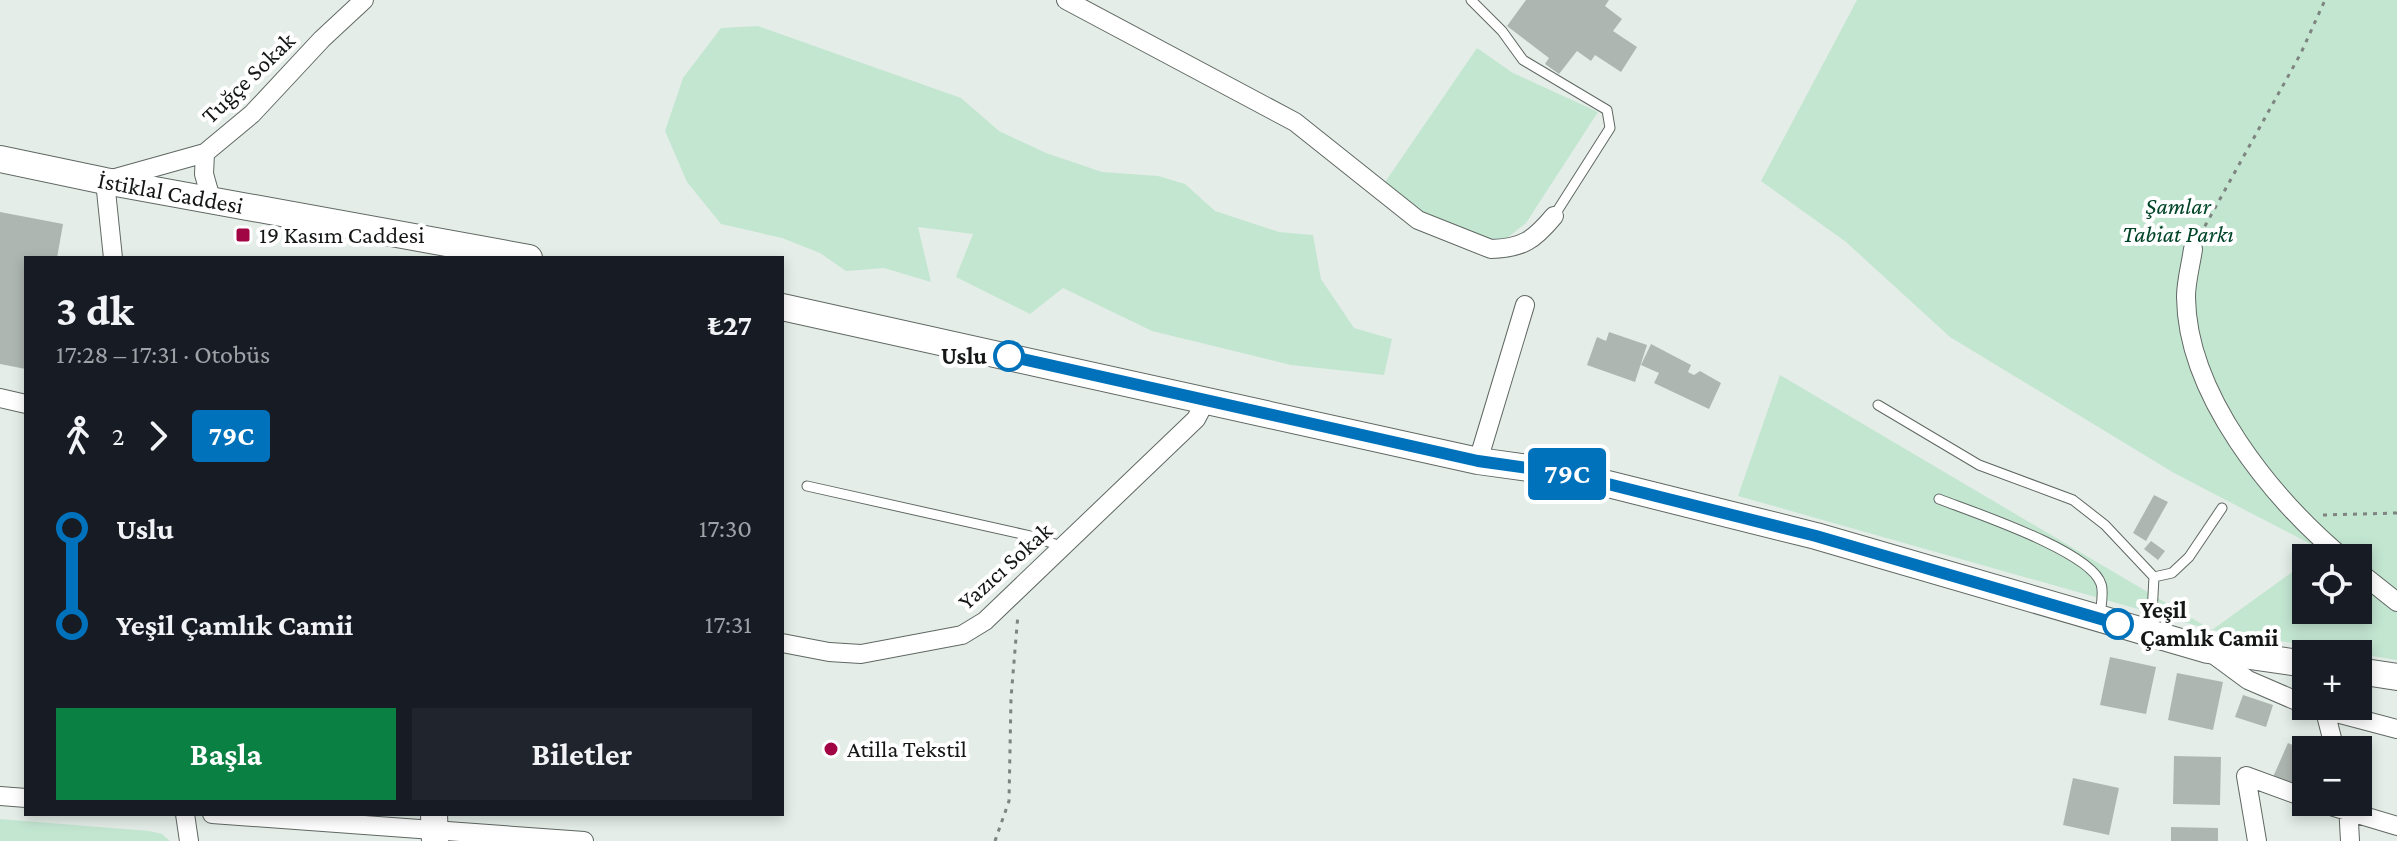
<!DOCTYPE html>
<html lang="tr">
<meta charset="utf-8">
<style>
:root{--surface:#171b24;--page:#20242c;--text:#f1f3f6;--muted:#9ea1a6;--accent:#0b8043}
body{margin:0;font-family:"Crimson Pro",serif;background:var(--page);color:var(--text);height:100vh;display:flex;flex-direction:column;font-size:30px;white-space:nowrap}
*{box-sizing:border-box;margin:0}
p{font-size:26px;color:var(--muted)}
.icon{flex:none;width:44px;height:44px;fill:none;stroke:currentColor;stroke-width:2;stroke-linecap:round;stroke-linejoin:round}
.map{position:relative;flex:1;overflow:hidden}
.details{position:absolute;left:24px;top:256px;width:760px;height:560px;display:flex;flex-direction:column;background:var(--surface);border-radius:0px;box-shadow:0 4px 12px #0003}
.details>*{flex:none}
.badge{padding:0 16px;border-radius:6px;font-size:28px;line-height:52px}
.buttons{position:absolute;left:2292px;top:544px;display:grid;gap:16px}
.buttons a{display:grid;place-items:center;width:80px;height:80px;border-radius:0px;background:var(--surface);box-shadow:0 4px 12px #0003;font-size:40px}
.map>.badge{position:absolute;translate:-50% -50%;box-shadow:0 0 0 4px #fff}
.legs{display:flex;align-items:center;gap:12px;height:88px;padding:0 32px;font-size:26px}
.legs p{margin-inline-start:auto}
.head{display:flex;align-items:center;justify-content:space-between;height:136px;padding:0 32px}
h1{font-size:44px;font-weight:700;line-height:60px}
.action{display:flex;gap:16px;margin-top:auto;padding:16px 32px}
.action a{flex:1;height:92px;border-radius:0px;background:var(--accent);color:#fff;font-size:32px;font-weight:700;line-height:92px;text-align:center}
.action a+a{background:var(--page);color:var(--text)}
ul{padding:0 32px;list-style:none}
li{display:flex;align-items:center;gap:28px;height:96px;font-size:30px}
li i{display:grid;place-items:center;width:12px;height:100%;margin:0 10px;background:currentColor}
li i::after{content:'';width:20px;height:20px;margin:-10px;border:6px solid;border-radius:50%;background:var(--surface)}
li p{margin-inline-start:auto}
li:first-child i{background:linear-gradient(#0000 50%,currentColor 0)}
li:last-child i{background:linear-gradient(currentColor 50%,#0000 0)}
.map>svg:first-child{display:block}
</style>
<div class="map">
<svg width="2397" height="841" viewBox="0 0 2397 841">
<rect width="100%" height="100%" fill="#e4ede7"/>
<path fill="#c3e6d1" d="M1857,0H2397V660L2212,630L1738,496L1780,375L2212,630L2306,562V610H2358V558H2312L2322,550L2174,473L1950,337L1846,242L1761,181Z
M758,26L961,98L999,131L1046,153L1102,172L1158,176L1185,184L1215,211L1279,232L1313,235L1321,279L1354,328L1392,339L1384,375L1291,365L1152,331L1063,288L1030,314L956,277L973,234L918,227L931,282L884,268L846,271L820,253L782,238L721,224L687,182L665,131L683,78L721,28Z
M1477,48L1513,73L1598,112L1526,223L1507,238L1485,242L1443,223L1381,188Z
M0,819L149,831L162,834L170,841H0Z"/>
<path fill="#aeb6b1" d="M1526,0H1609L1605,6L1622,19L1613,31L1637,47L1621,72L1595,55L1591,61L1577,51L1559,74L1545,64L1549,58L1507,26Z
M0,212L63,224L57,258H26V369L0,364Z
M1609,332L1647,345L1635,382L1587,365L1597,337L1606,341Z
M1651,344L1691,365L1688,372L1694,375L1700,371L1721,383L1709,409L1654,383L1659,373L1641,365Z
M2154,495L2168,502L2146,541L2133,533Z
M2151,541L2165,551L2158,560L2144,549Z
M2110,657L2156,667L2146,714L2100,705Z
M2177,673L2223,682L2213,730L2168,720Z
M2243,695L2273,705L2266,727L2235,717Z
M2288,743L2306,751V791L2273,777Z
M2174,756L2221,757L2220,805L2173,804Z
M2073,778L2119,788L2109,835L2063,825Z
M2171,827L2218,828V841H2171Z"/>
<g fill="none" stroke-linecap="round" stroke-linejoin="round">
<defs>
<path id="lane" d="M1471,0L1502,31L1523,60L1607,110L1610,128L1554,216
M1878,405L1979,465L2073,500L2105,525L2154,577L2151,632
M807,486L1035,537L1063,547
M1939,499C1972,512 2091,551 2101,584C2104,592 2101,606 2100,615
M2154,577L2172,573L2189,557L2222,508"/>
<path id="street" d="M1066,0L1295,122L1418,220L1491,249C1523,248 1534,240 1554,216
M205,153L204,174L211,199
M2193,249C2191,264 2186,281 2186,297C2187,395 2272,498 2343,558
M113,258L105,181L205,153L252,114L322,39L364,0
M0,398L26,404
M1478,461L1525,305
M2358,571L2397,602
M782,643L829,652L861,654L962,635L985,621L1196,419L1206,400
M2210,652L2248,680L2306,705
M2310,706L2397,729
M2325,711L2335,750
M0,796L26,798
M2317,802L2397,826
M2348,804L2350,841
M185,814L189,841
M212,814L584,841
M2257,841L2246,776L2306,798"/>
<g id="secondary">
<path id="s1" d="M0,159L105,181L529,258"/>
<path d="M782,307L1478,461L1564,473L1816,536L2208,650L2306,664"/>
<path d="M2358,671L2397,677"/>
<path d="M434,814L435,841"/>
</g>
</defs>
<use href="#lane" stroke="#606863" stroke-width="11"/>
<use href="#street" stroke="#606863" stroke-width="20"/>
<use href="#secondary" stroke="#606863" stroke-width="28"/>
<path stroke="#7e8480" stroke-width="3" stroke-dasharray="4 6" stroke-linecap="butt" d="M2200,235L2301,53L2325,0
M2323,515L2397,513
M995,841L1009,801L1011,698L1018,614"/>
<use href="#lane" stroke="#fff" stroke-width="9"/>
<use href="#street" stroke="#fff" stroke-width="18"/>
<use href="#secondary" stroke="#fff" stroke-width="26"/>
</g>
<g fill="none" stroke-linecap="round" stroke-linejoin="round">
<defs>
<path id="line-1" d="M1009,356L1478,461L1564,473L1816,536L2118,624"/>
</defs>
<use href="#line-1" stroke="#fff" stroke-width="18"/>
<use href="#line-1" stroke="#0072bc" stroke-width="12"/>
</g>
<g fill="#a10543" stroke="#fff" stroke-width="3">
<rect x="235" y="227" width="16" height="16" rx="4"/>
<circle cx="831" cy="749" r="8"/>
</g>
<g fill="#fff" stroke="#0072bc" stroke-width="4">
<circle cx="1009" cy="356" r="14"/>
<circle cx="2118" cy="624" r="14"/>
</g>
<g text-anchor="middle" stroke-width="8" stroke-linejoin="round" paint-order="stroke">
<g font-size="24" fill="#141715" stroke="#fff">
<text transform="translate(248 78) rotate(-44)" y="8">Tuğçe Sokak</text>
<text dy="8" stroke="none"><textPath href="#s1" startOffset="174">İstiklal Caddesi</textPath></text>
<text transform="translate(1005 566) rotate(-42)" y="8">Yazıcı Sokak</text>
</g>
<g font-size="24" font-style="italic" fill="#004528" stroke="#fff">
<text x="2178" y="214">Şamlar<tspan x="2178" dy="28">Tabiat Parkı</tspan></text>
</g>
<g font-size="24" fill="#141715" stroke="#fff" text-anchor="start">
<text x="259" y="243">19 Kasım Caddesi</text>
<text x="847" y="757">Atilla Tekstil</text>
</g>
<g font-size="24" font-weight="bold" fill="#141715" stroke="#fff" text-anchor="end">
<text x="987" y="364">Uslu</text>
<text x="2140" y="618" text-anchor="start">Yeşil<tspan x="2140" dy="28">Çamlık Camii</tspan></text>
</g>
</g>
</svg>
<div class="buttons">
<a><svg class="icon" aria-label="locate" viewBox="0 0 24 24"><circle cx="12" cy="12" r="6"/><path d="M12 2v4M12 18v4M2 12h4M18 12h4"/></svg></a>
<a>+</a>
<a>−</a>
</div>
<b class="badge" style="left:1567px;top:474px;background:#0072bc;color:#fff">79C</b>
<section class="details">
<div class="head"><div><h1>3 dk</h1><p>17:28 – 17:31 · Otobüs</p></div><b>₺27</b></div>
<div class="legs"><svg class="icon" aria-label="walk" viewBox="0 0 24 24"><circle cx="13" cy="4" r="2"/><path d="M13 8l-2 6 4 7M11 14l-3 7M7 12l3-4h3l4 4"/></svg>2<svg class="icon" aria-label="forward" viewBox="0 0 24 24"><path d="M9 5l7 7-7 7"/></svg><b class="badge" style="background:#0072bc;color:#fff">79C</b></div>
<ul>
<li><i style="color:#0072bc"></i><b>Uslu</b><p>17:30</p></li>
<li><i style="color:#0072bc"></i><b>Yeşil Çamlık Camii</b><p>17:31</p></li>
</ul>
<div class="action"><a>Başla</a><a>Biletler</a></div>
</section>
</div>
